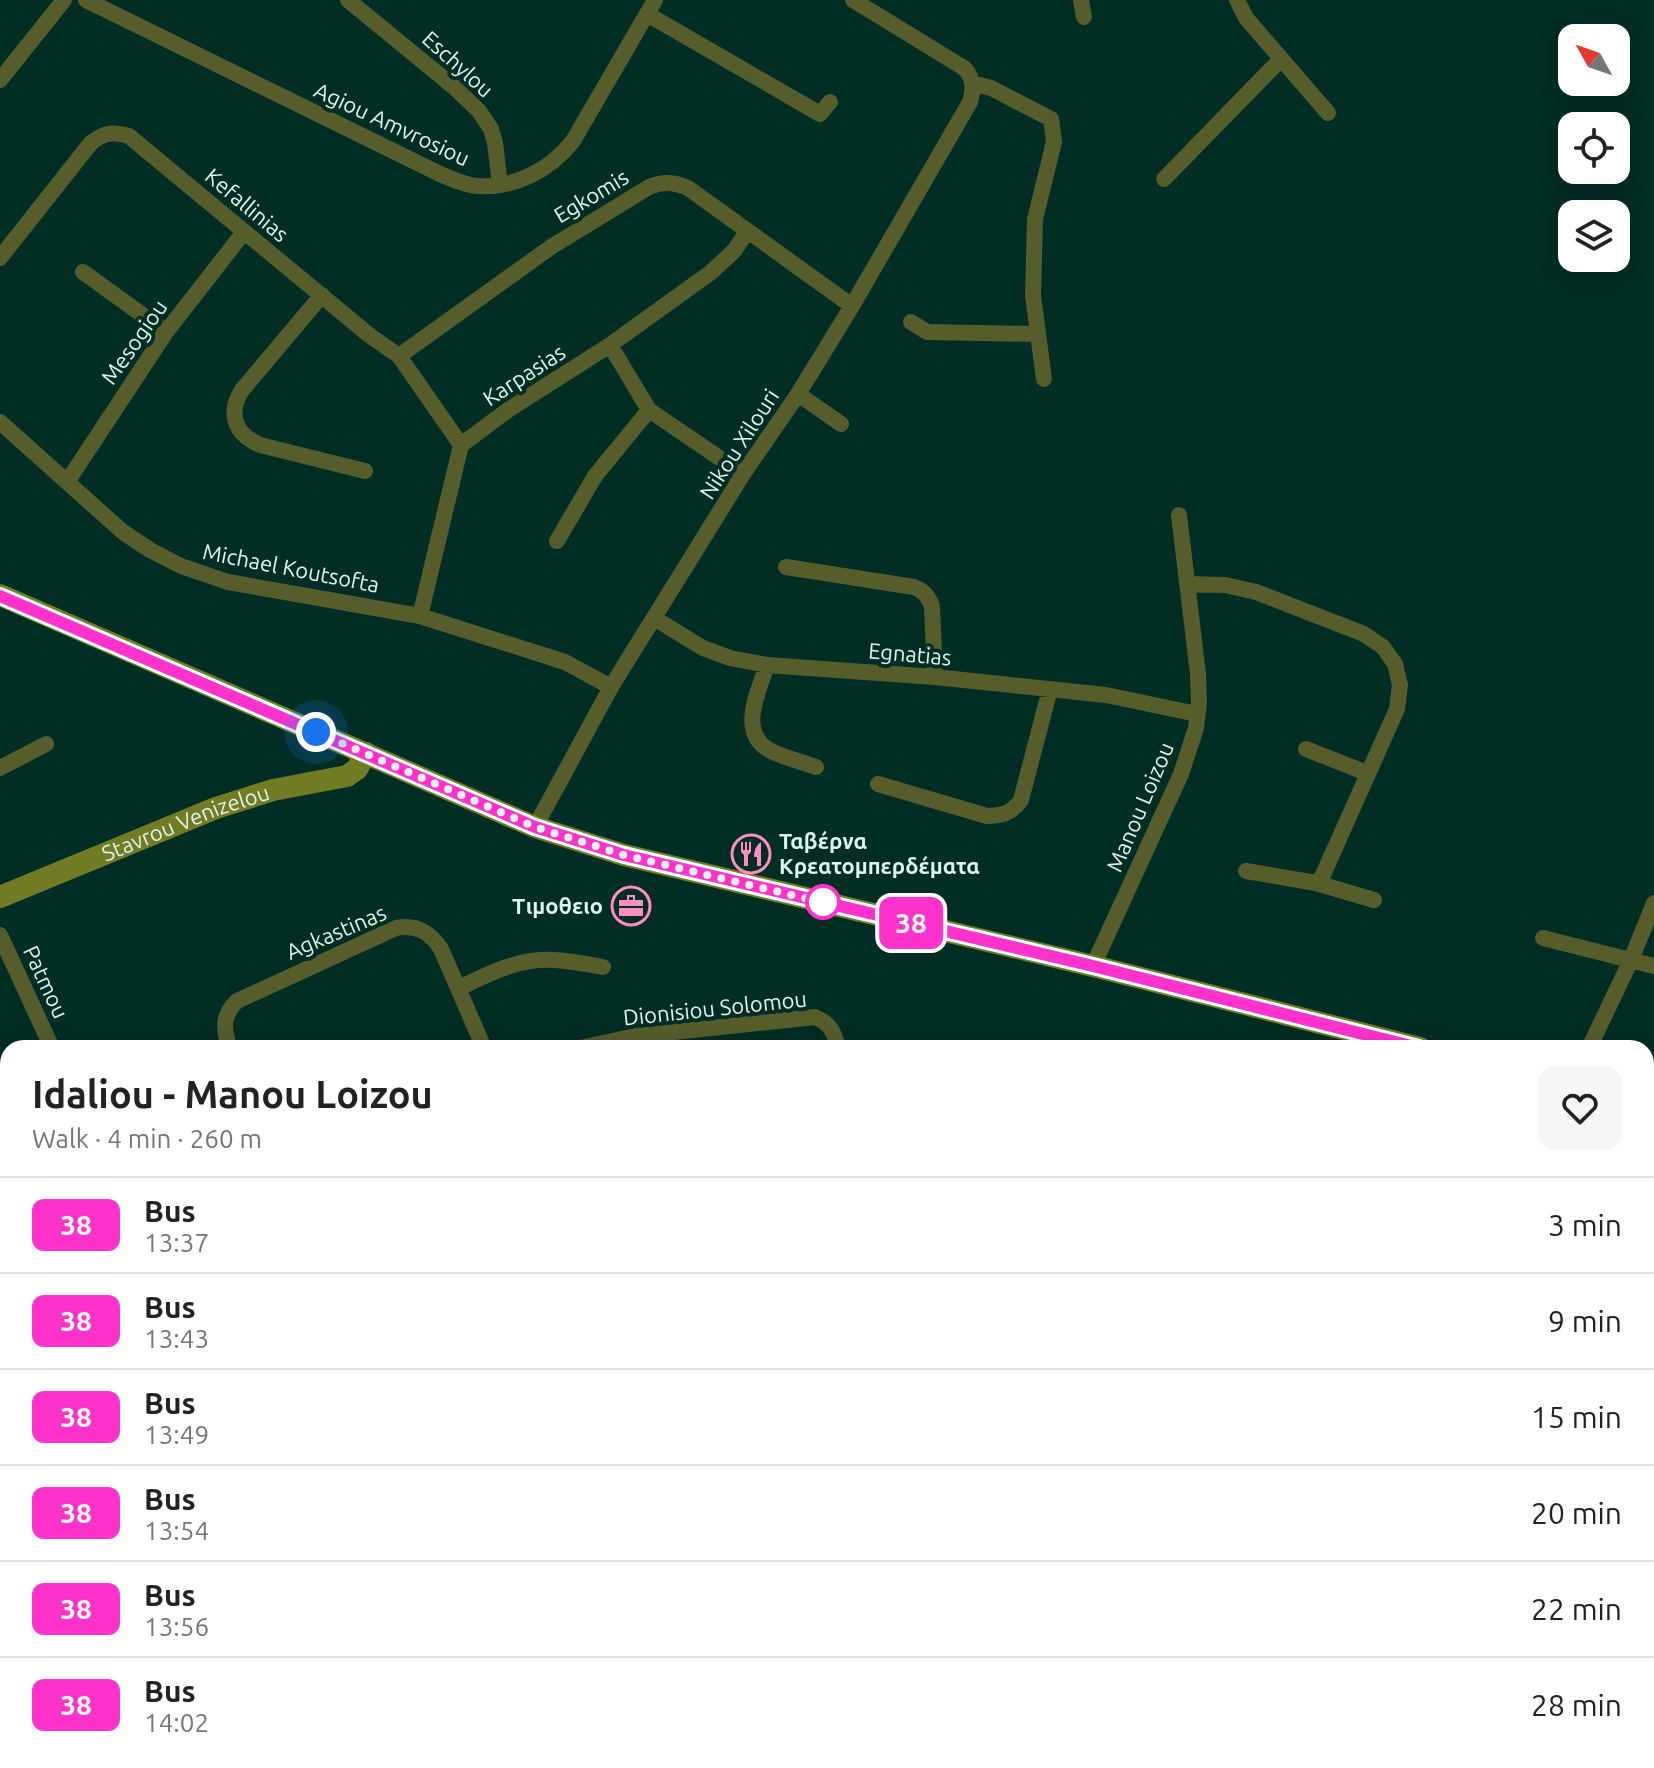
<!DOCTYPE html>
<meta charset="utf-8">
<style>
:root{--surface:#fff;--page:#f6f6f6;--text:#222;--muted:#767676;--line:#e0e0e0}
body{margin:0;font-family:Ubuntu,sans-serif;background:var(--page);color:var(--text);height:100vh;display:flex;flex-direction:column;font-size:30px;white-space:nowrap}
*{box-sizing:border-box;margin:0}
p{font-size:26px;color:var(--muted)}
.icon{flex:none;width:44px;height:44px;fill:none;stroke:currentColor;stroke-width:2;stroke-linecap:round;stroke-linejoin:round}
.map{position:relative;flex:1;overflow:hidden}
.panel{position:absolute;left:0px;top:1040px;width:1654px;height:728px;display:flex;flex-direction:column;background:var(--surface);border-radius:24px 24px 0 0;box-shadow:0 4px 20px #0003}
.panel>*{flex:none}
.badge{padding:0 16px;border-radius:12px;font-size:28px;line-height:52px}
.needle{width:52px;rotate:310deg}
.fabs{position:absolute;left:1558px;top:24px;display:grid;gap:16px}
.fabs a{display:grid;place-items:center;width:72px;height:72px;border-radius:16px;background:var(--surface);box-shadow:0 4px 20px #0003;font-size:40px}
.you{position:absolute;width:40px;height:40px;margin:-20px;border:6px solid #fff;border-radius:50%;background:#1a73e8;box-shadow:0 0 0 12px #1a73e833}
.map>.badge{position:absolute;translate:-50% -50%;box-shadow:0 0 0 4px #fff}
.round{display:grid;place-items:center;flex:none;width:84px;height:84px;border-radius:16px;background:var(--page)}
.head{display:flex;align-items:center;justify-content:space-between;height:136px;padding:0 32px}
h1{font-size:38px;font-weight:600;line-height:60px}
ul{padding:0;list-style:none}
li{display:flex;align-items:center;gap:24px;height:96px;padding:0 32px;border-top:2px solid var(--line)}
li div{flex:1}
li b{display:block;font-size:30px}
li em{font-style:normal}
li .badge{min-width:88px;font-weight:700;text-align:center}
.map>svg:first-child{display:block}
</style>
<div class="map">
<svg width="1654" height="1768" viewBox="0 0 1654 1768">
<rect width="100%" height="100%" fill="#002d24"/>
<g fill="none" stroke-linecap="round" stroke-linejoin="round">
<path stroke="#2277a1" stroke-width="4" d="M0,1641L8,1649
M110,1760L114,1768"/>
<path stroke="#565d2b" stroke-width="16" d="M86,0L440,174C452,179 464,185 477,186C514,189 550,170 573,141L655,0
M348,0L454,87L479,111L491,129L495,143L500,185
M1081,0L1084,17
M1237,0L1246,18L1328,113
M647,14L820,114L830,102
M0,80L64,0
M972,83L991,88L1051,119L1054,142L1035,219L1033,296L1044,379
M1164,179L1281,59
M0,258L90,144C102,133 113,131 129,136L369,335L399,356L461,445
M83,272L166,332
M322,295L242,390C227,414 235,434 260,445L365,471
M911,322L927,332L1038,334
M610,345L649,410L743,474
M399,356L551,247L649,187C663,181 674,182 688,188L852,306
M798,394L841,424
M0,422L123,532L150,550L181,566L228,582L420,616L565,662L611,687
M67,482L166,332L244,232
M557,541L595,476L649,410
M786,567L914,587C924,591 928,596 932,606L935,677
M1187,584L1225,585L1256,592L1364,634L1383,647L1395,664L1400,685L1397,709L1322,877L1316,883
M420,616L461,445L508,410L610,345L710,273L734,251L747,232
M654,618L703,648L730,658L767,665L935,677L1106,695L1197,714
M767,665C758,693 736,735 773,752C786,758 802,762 816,767
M1306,749L1367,773
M0,768L46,744
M878,784L987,816C1002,816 1012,813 1021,800L1050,689
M535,827L611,687L743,474L798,394L852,306L970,102C974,89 974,78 964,68L853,0
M1246,871L1316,883L1374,900
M0,935L52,1048
M1543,938L1654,966
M1093,966L1181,774L1196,728L1199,703L1198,674L1179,515
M459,988C489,974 520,957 554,960C570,961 587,964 603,967
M230,1048C223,1030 222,1015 237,1001L396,928C416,924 430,932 441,949L484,1048
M580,1048L636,1036L815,1017C831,1024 834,1032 838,1048
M1589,1048L1631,960L1654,903
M0,1093L8,1089
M0,1210L8,1226
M1646,1261L1654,1247
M0,1495L8,1483
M0,1591L8,1598
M0,1753L12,1768
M406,1760L422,1768
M704,1760L707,1768
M214,1768L218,1760
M889,1768L894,1760"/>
<g stroke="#727c24" stroke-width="22">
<path d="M0,595L535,827L624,855L1093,966L1420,1048"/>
<path id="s1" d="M0,897L216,808L273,790L347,776L357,769L366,753"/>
<path d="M1646,1101L1654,1103"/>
</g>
</g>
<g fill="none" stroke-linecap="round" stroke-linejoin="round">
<defs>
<path id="line" d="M0,596L535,827L624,855L1093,966L1419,1048"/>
</defs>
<use href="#line" stroke="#fff" stroke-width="18"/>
<use href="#line" stroke="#f3c" stroke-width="12"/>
<path stroke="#def4ed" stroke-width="8" stroke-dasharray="0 14.4" d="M316,732L535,827L624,855L825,903L823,902"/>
</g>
<defs>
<symbol id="restaurant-ring" viewBox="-11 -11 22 22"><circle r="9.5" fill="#002d24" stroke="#fe8ebb" stroke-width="1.5"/><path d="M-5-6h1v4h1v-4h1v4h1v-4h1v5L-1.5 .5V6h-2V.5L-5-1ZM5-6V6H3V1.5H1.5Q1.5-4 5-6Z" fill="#fe8ebb"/></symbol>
<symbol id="office-ring" viewBox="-11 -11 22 22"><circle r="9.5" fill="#002d24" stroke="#fe8ebb" stroke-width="1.5"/><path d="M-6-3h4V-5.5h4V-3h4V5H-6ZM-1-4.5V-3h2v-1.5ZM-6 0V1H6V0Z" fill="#fe8ebb"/></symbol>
</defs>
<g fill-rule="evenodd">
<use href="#restaurant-ring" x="729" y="832" width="44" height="44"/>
<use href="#office-ring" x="609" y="884" width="44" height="44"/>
</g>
<circle fill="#fff" stroke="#f3c" stroke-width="4" cx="823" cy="902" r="16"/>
<g text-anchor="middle" stroke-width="8" stroke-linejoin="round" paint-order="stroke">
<g font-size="22" fill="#def4ed" stroke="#002d24">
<text transform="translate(458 64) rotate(42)" y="8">Eschylou</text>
<text transform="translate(392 124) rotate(25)" y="8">Agiou Amvrosiou</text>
<text transform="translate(591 196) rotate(-31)" y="8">Egkomis</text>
<text transform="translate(247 205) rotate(40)" y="8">Kefallinias</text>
<text transform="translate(134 342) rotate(-55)" y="8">Mesogiou</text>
<text transform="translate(524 375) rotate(-33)" y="8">Karpasias</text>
<text transform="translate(739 444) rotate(-57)" y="8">Nikou Xilouri</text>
<text transform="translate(291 568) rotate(11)" y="8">Michael Koutsofta</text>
<text transform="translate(910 654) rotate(5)" y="8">Egnatias</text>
<text transform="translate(1140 807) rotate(-67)" y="8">Manou Loizou</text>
<text dy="8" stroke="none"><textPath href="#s1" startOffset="200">Stavrou Venizelou</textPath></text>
<text transform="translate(336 932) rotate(-23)" y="8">Agkastinas</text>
<text transform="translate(46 982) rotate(65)" y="8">Patmou</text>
<text transform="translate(715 1008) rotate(-6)" y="8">Dionisiou Solomou</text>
</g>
<g font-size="22" font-weight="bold" fill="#def4ed" stroke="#002d24" text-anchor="start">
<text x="779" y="849">Ταβέρνα<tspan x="779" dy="25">Κρεατομπερδέματα</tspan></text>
<text x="603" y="914" text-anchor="end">Τιμοθειο</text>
</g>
</g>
</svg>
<div class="fabs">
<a><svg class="needle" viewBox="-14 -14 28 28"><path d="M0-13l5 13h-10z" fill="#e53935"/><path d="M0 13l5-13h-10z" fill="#767676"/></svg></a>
<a><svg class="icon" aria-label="locate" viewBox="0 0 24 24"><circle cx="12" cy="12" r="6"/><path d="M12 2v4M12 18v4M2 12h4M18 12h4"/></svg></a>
<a><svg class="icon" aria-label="layers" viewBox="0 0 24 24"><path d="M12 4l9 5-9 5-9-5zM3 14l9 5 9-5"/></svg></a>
</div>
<div class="you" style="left:316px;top:732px"></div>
<b class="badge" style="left:911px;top:923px;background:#f3c;color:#fff">38</b>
<section class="panel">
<div class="head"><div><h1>Idaliou - Manou Loizou</h1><p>Walk · 4 min · 260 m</p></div><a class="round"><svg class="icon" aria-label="heart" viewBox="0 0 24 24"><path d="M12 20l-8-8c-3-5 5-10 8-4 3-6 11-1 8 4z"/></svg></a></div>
<ul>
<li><span class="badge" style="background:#f3c;color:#fff">38</span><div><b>Bus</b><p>13:37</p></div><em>3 min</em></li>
<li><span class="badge" style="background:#f3c;color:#fff">38</span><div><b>Bus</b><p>13:43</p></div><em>9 min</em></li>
<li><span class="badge" style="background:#f3c;color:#fff">38</span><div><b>Bus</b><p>13:49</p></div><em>15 min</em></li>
<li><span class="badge" style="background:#f3c;color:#fff">38</span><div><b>Bus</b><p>13:54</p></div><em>20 min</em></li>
<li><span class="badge" style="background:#f3c;color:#fff">38</span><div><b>Bus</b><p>13:56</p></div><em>22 min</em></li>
<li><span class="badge" style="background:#f3c;color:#fff">38</span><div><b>Bus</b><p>14:02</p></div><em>28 min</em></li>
</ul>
</section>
</div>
